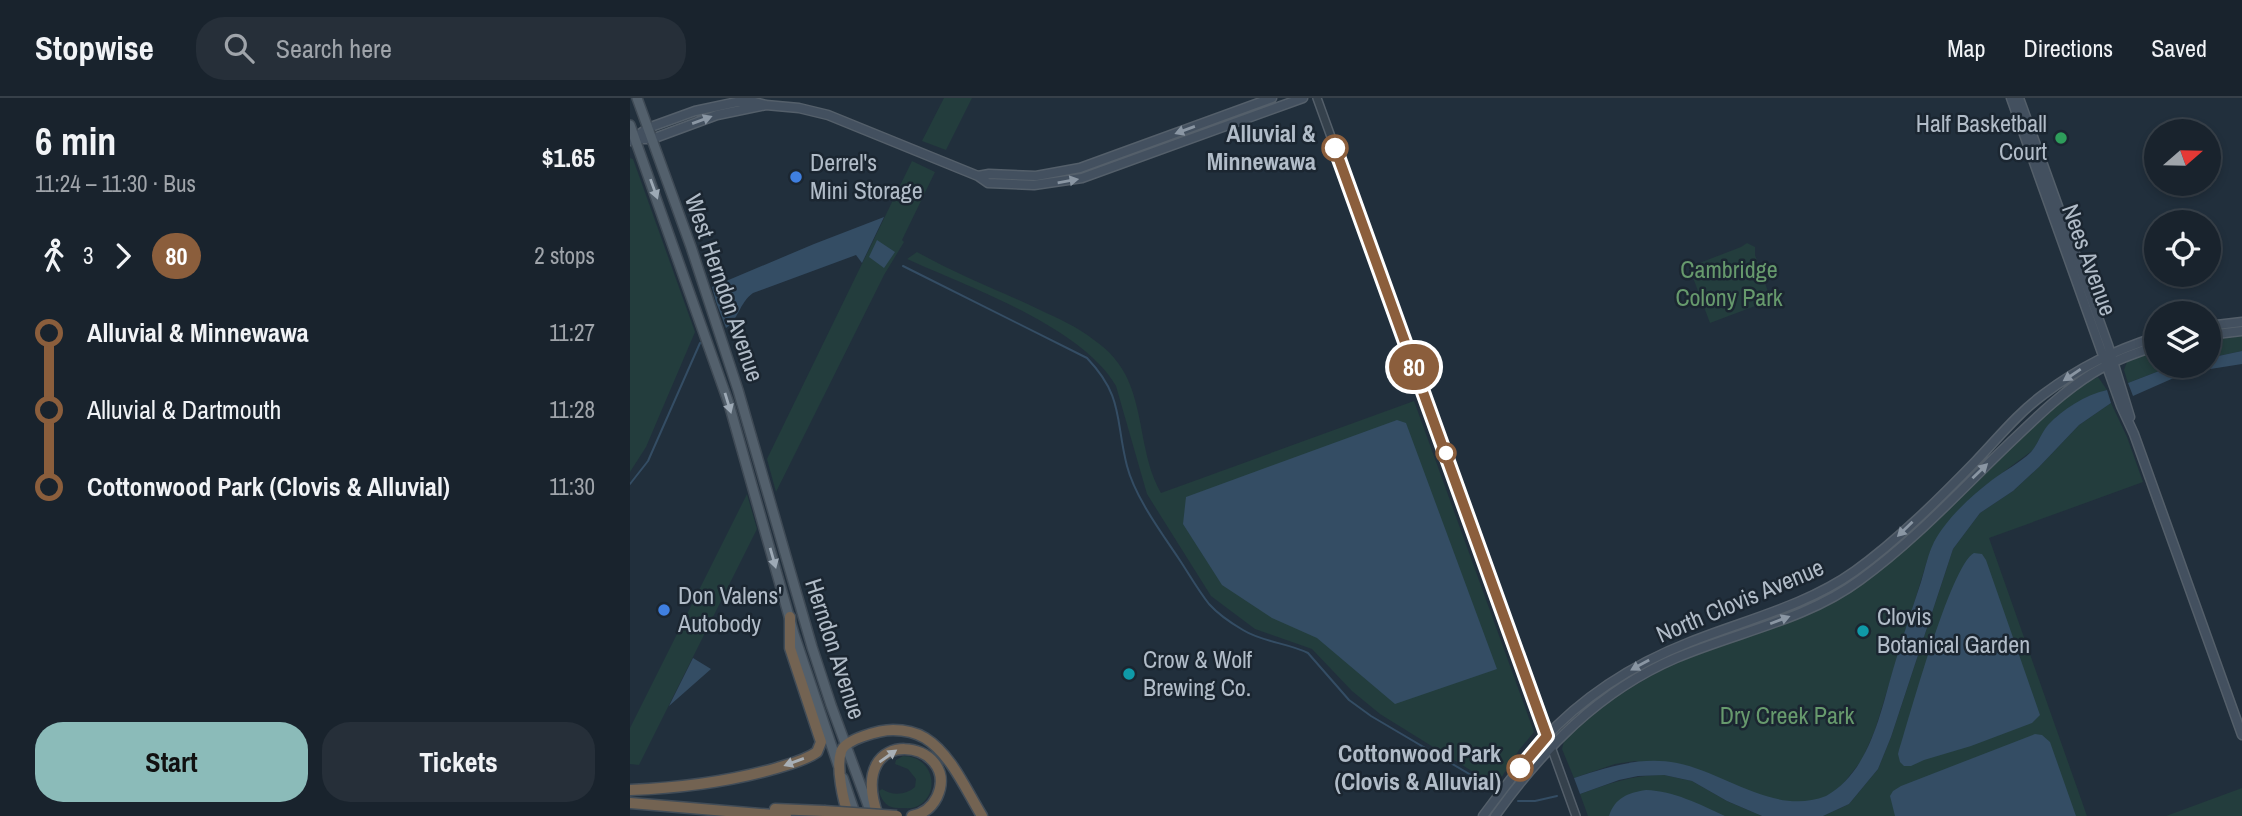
<!DOCTYPE html>
<meta charset="utf-8">
<style>
:root{--surface:#19232d;--page:#262f39;--text:#f1f3f6;--muted:#9fa4aa;--line:#374049;--accent:#8bbbb9}
body{margin:0;font-family:"Archivo Narrow",sans-serif;background:var(--page);color:var(--text);height:100vh;display:flex;flex-direction:column;font-size:26px;white-space:nowrap}
*{box-sizing:border-box;margin:0}
p{font-size:23px;color:var(--muted)}
.icon{flex:none;width:38px;height:38px;fill:none;stroke:currentColor;stroke-width:2;stroke-linecap:round;stroke-linejoin:round}
.map{position:relative;flex:1;overflow:hidden}
.side{display:flex;flex-direction:column;background:var(--surface);width:630px}
.side>*{flex:none}
.badge{padding:0 14px;border-radius:23px;font-size:24px;line-height:46px}
.needle{width:46px;rotate:70deg}
.fabs{position:absolute;left:1514px;top:21px;display:grid;gap:14px}
.fabs a{display:grid;place-items:center;width:77px;height:77px;border-radius:50%;background:var(--surface);box-shadow:0 4px 10px #0003,0 0 0 2px var(--line);font-size:35px}
.map>.badge{position:absolute;translate:-50% -50%;box-shadow:0 0 0 4px #fff}
.legs{display:flex;align-items:center;gap:10px;height:77px;padding:0 35px;font-size:23px}
.legs p{margin-inline-start:auto}
.summary{display:flex;align-items:center;justify-content:space-between;height:119px;padding:0 35px}
h1{font-size:38px;font-weight:800;line-height:52px}
.cta{display:flex;gap:14px;margin-top:auto;padding:14px 35px}
.cta a{flex:1;height:80px;border-radius:28px;background:var(--accent);color:#111;font-size:28px;font-weight:800;line-height:80px;text-align:center}
.cta a+a{background:var(--page);color:var(--text)}
ul{padding:0 35px;list-style:none}
li{display:flex;align-items:center;gap:24px;height:77px;font-size:26px}
li i{display:grid;place-items:center;width:10px;height:100%;margin:0 9px;background:currentColor}
li i::after{content:'';width:18px;height:18px;margin:-9px;border:5px solid;border-radius:50%;background:var(--surface)}
li p{margin-inline-start:auto}
li:first-child i{background:linear-gradient(#0000 50%,currentColor 0)}
li:last-child i{background:linear-gradient(currentColor 50%,#0000 0)}
header{display:flex;align-items:center;gap:42px;box-sizing:border-box;height:98px;padding:0 35px;background:var(--surface);border-bottom:2px solid var(--line)}
header strong{font-size:33px}
nav{display:flex;gap:38px;margin-inline-start:auto;font-size:24px}
.search{width:490px;height:63px;background:var(--page);display:flex;align-items:center;gap:18px;box-sizing:border-box;padding:0 24px;border-radius:28px;color:var(--muted);font-size:26px}
main{display:flex;flex:1;min-height:0}
.map>svg:first-child{display:block}
</style>
<header>
<strong>Stopwise</strong>
<div class="search"><svg class="icon" aria-label="search" viewBox="0 0 24 24"><circle cx="10" cy="10" r="6"/><path d="M15 15l6 6"/></svg>Search here</div>
<nav><a>Map</a><a>Directions</a><a>Saved</a></nav>
</header>
<main>
<section class="side">
<div class="summary"><div><h1>6 min</h1><p>11:24 – 11:30 · Bus</p></div><b>$1.65</b></div>
<div class="legs"><svg class="icon" aria-label="walk" viewBox="0 0 24 24"><circle cx="13" cy="4" r="2"/><path d="M13 8l-2 6 4 7M11 14l-3 7M7 12l3-4h3l4 4"/></svg>3<svg class="icon" aria-label="forward" viewBox="0 0 24 24"><path d="M9 5l7 7-7 7"/></svg><b class="badge" style="background:#8b5e3c;color:#fff">80</b><p>2 stops</p></div>
<ul>
<li><i style="color:#8b5e3c"></i><b>Alluvial &amp; Minnewawa</b><p>11:27</p></li>
<li><i style="color:#8b5e3c"></i><span>Alluvial &amp; Dartmouth</span><p>11:28</p></li>
<li><i style="color:#8b5e3c"></i><b>Cottonwood Park (Clovis &amp; Alluvial)</b><p>11:30</p></li>
</ul>
<div class="cta"><a>Start</a><a>Tickets</a></div>
</section>
<div class="map">
<svg width="1612" height="718" viewBox="0 0 1612 718">
<rect width="100%" height="100%" fill="#212f3c"/>
<path fill="#233d3d" d="M314,0H342L316,52L292,43Z
M0,60L3,61L65,234L16,349L0,374Z
M282,63L305,74L272,142L274,144L254,177L146,394L137,361Z
M1117,145L1125,149V157L1141,202L1080,225L1059,169L1111,149Z
M287,154C326,176 368,192 408,211C427,220 448,229 464,242C479,252 491,266 498,282C514,318 511,360 531,395L784,303L904,634L889,652L866,688L750,616L722,593L682,551L625,531L581,498L517,396L486,288C452,229 339,189 277,161Z
M1612,238V253L1579,260L1578,243Z
M1526,253V268H1542L1498,285L1494,272L1497,264Z
M1468,279L1477,292L1455,300L1427,318L1416,330L1403,352L1352,390L1326,415L1312,433L1304,445L1297,463L1245,632L1232,662L1209,691L1193,700L1174,707L1158,709L1005,663L985,666L944,680L932,651L934,643C969,609 1007,582 1052,563C1112,538 1173,526 1228,489C1256,470 1280,446 1305,423C1331,397 1358,371 1385,345C1410,321 1436,293 1468,279Z
M1481,305L1497,339L1513,384L1359,440L1457,718H1193L1219,706L1248,671L1261,639L1323,451L1350,415L1383,393L1409,369L1449,327Z
M117,396L127,431L9,667L0,666V630Z
M273,658C304,658 311,696 288,708C282,711 277,710 271,710C259,711 252,705 249,693L252,691C262,698 276,697 285,689L286,681L278,671L265,666L266,662Z
M1034,677L1062,683L1097,703L1132,718H958L950,696C978,686 1004,676 1034,677Z
M1612,690V718H1536Z"/>
<path fill="#344d64" d="M254,119L232,165L226,157L123,195C109,205 108,223 96,230L86,204L82,189L184,146Z
M247,142L265,154L254,170L239,159Z
M1612,253V266L1555,275L1503,298L1498,285L1542,268H1578L1579,260Z
M1477,292L1481,305L1449,327L1409,369L1383,393L1350,415L1323,451L1261,639L1248,671L1219,706L1193,718H1132L1097,703L1062,683L1034,677L1008,678L989,682L950,696L944,680C978,669 1011,658 1047,665C1097,675 1144,718 1196,698C1241,673 1251,611 1265,565C1273,538 1282,511 1291,484C1295,471 1298,456 1304,444C1317,420 1341,398 1362,382C1375,372 1390,365 1401,354C1408,346 1411,335 1418,327C1433,311 1455,297 1477,292Z
M767,322L776,325L867,571L765,606L687,540L642,520L592,487L553,426L556,399Z
M1344,455L1352,456L1356,462L1410,617L1402,625L1341,648L1294,662L1281,668H1274L1270,664L1268,656C1278,624 1321,466 1344,455Z
M63,560L81,571L39,608Z
M1405,636L1412,637L1420,644L1446,718H1265L1260,698L1263,693L1271,688Z
M1016,692C1044,693 1069,706 1095,718H979C985,700 997,695 1016,692Z"/>
<g fill="none" stroke-linecap="round" stroke-linejoin="round">
<path stroke="#344d64" stroke-width="2" d="M273,168L457,260C494,299 485,321 497,368C505,399 531,434 549,461C559,476 568,492 579,506C588,516 601,525 613,532C632,544 658,545 678,555L719,602L741,618L863,690
M0,386L18,363L70,245
M888,703H905L927,698"/>
<defs>
<path id="tertiary" d="M687,0L946,718"/>
<path id="secondary" d="M1381,0L1491,308L1504,336L1612,637
M1389,0L1478,247L1500,319
M5,41H22L87,17L136,7
M0,43L18,30L65,13L107,4H124L136,7L169,10L198,17L348,78L358,85L404,87L452,80L673,0
M348,78L359,76L406,78L450,70L642,0
M1578,228L1612,224
M1578,237L1612,233
M853,718C872,693 891,666 912,643C953,598 1004,566 1060,544C1115,522 1176,508 1225,473C1267,443 1310,400 1346,363C1368,340 1388,315 1414,296C1450,269 1483,253 1526,239
M865,718C913,651 969,593 1046,560C1107,534 1176,522 1230,482C1287,441 1335,387 1386,339C1410,316 1434,293 1463,275C1482,263 1504,256 1526,248"/>
<path id="primary" d="M7,0L61,149L108,292L182,549L201,607L242,718
M0,27L99,306L164,536L208,667
M213,680L226,718"/>
<path id="motorway" d="M0,692C50,690 98,684 147,670C160,666 176,662 187,654L191,644L160,550V519
M0,705L156,718
M145,711L194,713
M219,718C213,703 206,669 211,654C214,641 251,632 263,632C274,632 285,634 295,640C321,656 336,692 352,718
M248,718C214,622 333,642 307,699C302,709 293,716 282,718"/>
</defs>
<use href="#tertiary" stroke="#545f6a" stroke-width="10"/>
<use href="#secondary" stroke="#545f6a" stroke-width="11"/>
<use href="#primary" stroke="#3f4a55" stroke-width="12"/>
<use href="#motorway" stroke="#414c57" stroke-width="13"/>
<use href="#tertiary" stroke="#35414c" stroke-width="7"/>
<use href="#secondary" stroke="#43505f" stroke-width="8"/>
<use href="#primary" stroke="#53606c" stroke-width="9"/>
<use href="#motorway" stroke="#736352" stroke-width="10"/>
<defs>
<path id="motorway-bridge" d="M194,713L267,718"/>
</defs>
<use href="#motorway-bridge" stroke="#414c57" stroke-width="13" stroke-linecap="butt"/>
<use href="#motorway-bridge" stroke="#736352" stroke-width="10"/>
</g>
<defs><path id="oneway-solid" d="M-6-.8H1V-3.2L6.5 0L1 3.2V.8H-6Z" transform="scale(1.75)"/></defs>
<g fill="#8a96a3">
<use href="#oneway-solid" transform="translate(72 22) rotate(-20)"/>
<use href="#oneway-solid" transform="translate(555 32) rotate(160)"/>
<use href="#oneway-solid" transform="translate(438 83) rotate(-10)"/>
<use href="#oneway-solid" transform="translate(1442 277) rotate(146)"/>
<use href="#oneway-solid" transform="translate(1350 373) rotate(-44)"/>
<use href="#oneway-solid" transform="translate(1275 431) rotate(136)"/>
<use href="#oneway-solid" transform="translate(1150 522) rotate(-21)"/>
<use href="#oneway-solid" transform="translate(1010 567) rotate(151)"/>
</g>
<g fill="#9eaab6">
<use href="#oneway-solid" transform="translate(24 91) rotate(70)"/>
<use href="#oneway-solid" transform="translate(98 305) rotate(73)"/>
<use href="#oneway-solid" transform="translate(143 460) rotate(74)"/>
</g>
<g fill="#a8afb6">
<use href="#oneway-solid" transform="translate(258 658) rotate(-35)"/>
<use href="#oneway-solid" transform="translate(164 664) rotate(160)"/>
</g>
<g fill="none" stroke-linecap="round" stroke-linejoin="round">
<defs>
<path id="line-1" d="M705,50L917,638L890,670"/>
</defs>
<use href="#line-1" stroke="#fff" stroke-width="16"/>
<use href="#line-1" stroke="#8b5e3c" stroke-width="10"/>
</g>
<circle fill="#2e9e5b" stroke="#1b2631" stroke-width="2.5" cx="1431" cy="40" r="7"/>
<g fill="#fff" stroke="#8b5e3c" stroke-width="3.5">
<circle cx="705" cy="50" r="12"/>
<circle cx="816" cy="355" r="9"/>
<circle cx="890" cy="670" r="12"/>
</g>
<g fill="#3f7fe0" stroke="#1b2631" stroke-width="2.5">
<circle cx="166" cy="79" r="7"/>
<circle cx="34" cy="512" r="7"/>
</g>
<g fill="#0f9aa8" stroke="#1b2631" stroke-width="2.5">
<circle cx="1233" cy="533" r="7"/>
<circle cx="499" cy="576" r="7"/>
</g>
<g text-anchor="middle" stroke-width="5" stroke-linejoin="round" paint-order="stroke">
<g font-size="24" fill="#b1bcc8" stroke="#1b2631" text-anchor="start">
<text x="1417" y="34" text-anchor="end">Half Basketball<tspan x="1417" dy="28">Court</tspan></text>
<text x="180" y="73">Derrel's<tspan x="180" dy="28">Mini Storage</tspan></text>
<text x="48" y="506">Don Valens'<tspan x="48" dy="28">Autobody</tspan></text>
<text x="1247" y="527">Clovis<tspan x="1247" dy="28">Botanical Garden</tspan></text>
<text x="513" y="570">Crow &amp; Wolf<tspan x="513" dy="28">Brewing Co.</tspan></text>
</g>
<g font-size="24" font-weight="bold" fill="#b1bcc8" stroke="#1b2631" text-anchor="end">
<text x="686" y="44">Alluvial &amp;<tspan x="686" dy="28">Minnewawa</tspan></text>
<text x="871" y="664">Cottonwood Park<tspan x="871" dy="28">(Clovis &amp; Alluvial)</tspan></text>
</g>
<g font-size="24" fill="#b1bcc8" stroke="#1b2631">
<text transform="translate(1459 162) rotate(70)" y="8">Nees Avenue</text>
<text transform="translate(94 190) rotate(71)" y="8">West Herndon Avenue</text>
<text transform="translate(1110 503) rotate(-23)" y="8">North Clovis Avenue</text>
<text transform="translate(205 551) rotate(72)" y="8">Herndon Avenue</text>
</g>
<g font-size="24" fill="#679a6d" stroke="#1b2631">
<text x="1099" y="180">Cambridge<tspan x="1099" dy="28">Colony Park</tspan></text>
<text x="1157" y="626">Dry Creek Park</text>
</g>
</g>
</svg>
<div class="fabs">
<a><svg class="needle" viewBox="-14 -14 28 28"><path d="M0-13l5 13h-10z" fill="#e53935"/><path d="M0 13l5-13h-10z" fill="#9fa4aa"/></svg></a>
<a><svg class="icon" aria-label="locate" viewBox="0 0 24 24"><circle cx="12" cy="12" r="6"/><path d="M12 2v4M12 18v4M2 12h4M18 12h4"/></svg></a>
<a><svg class="icon" aria-label="layers" viewBox="0 0 24 24"><path d="M12 4l9 5-9 5-9-5zM3 14l9 5 9-5"/></svg></a>
</div>
<b class="badge" style="left:784px;top:269px;background:#8b5e3c;color:#fff">80</b>
</div>
</main>
